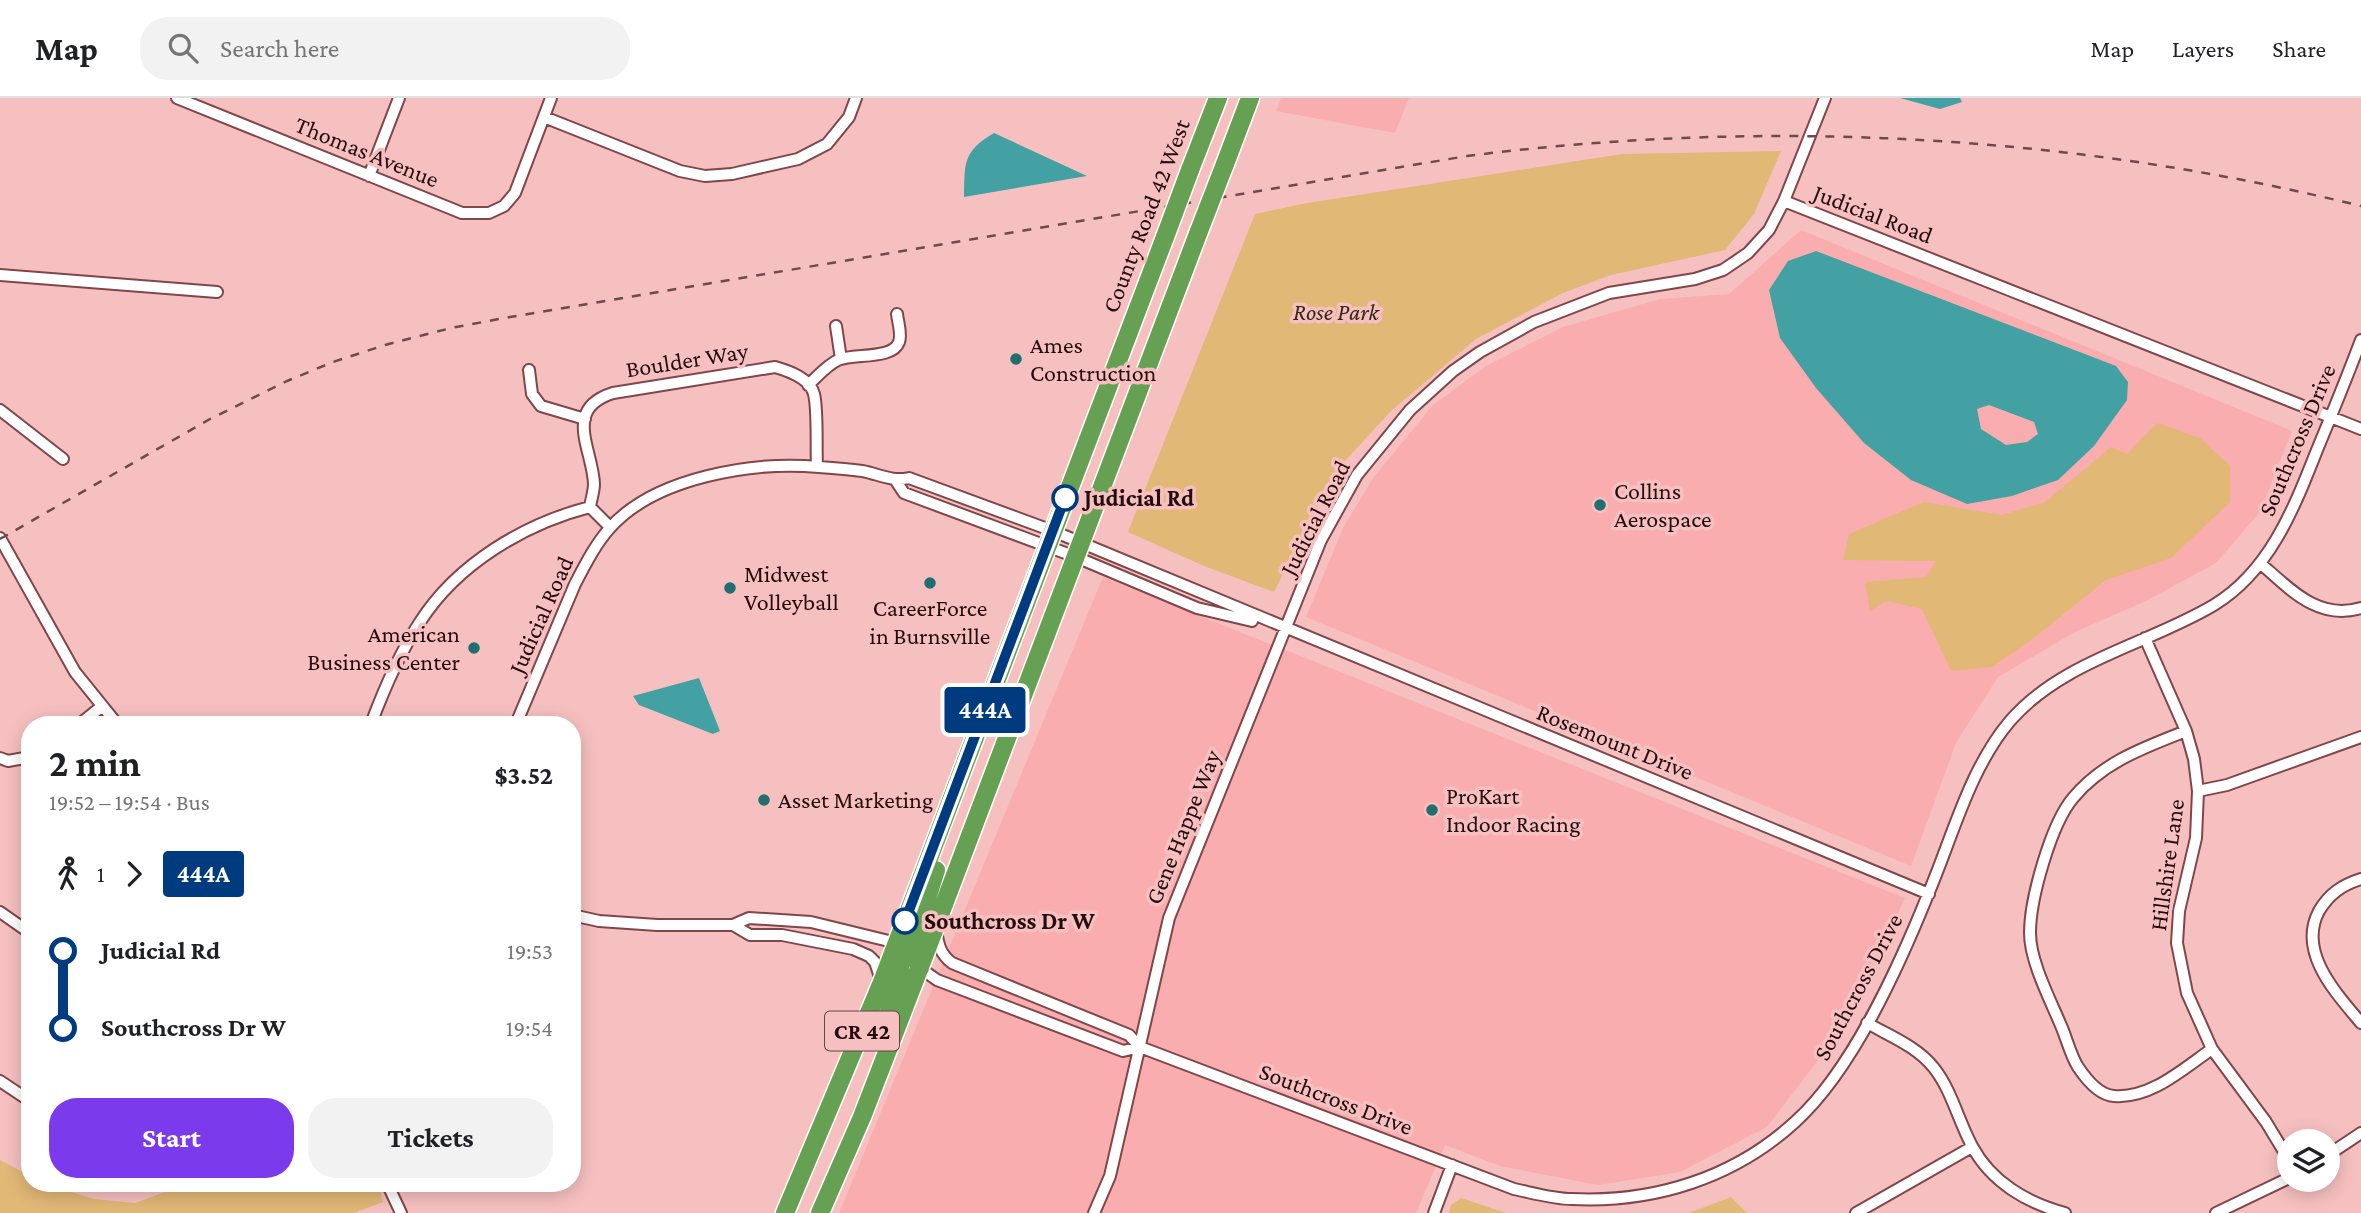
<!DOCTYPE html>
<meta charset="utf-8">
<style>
:root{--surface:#fff;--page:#f2f2f2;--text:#202124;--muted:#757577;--line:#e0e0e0;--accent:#7c3aed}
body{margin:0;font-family:"Crimson Pro",serif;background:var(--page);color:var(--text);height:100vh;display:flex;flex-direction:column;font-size:26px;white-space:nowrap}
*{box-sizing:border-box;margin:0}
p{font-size:23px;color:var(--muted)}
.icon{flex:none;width:38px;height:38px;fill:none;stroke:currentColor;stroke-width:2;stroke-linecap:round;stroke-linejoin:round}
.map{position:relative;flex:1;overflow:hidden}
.sheet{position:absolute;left:21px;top:618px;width:560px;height:476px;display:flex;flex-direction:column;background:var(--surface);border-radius:28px;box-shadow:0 4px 18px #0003}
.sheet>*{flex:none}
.badge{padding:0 14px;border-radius:5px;font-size:24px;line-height:46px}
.tools{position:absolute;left:2277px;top:1031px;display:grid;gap:14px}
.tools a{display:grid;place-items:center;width:63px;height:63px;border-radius:50%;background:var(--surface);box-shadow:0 4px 18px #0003;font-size:35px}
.map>.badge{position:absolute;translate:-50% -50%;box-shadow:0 0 0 4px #fff}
.legs{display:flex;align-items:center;gap:10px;height:77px;padding:0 28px;font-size:23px}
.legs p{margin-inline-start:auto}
.summary{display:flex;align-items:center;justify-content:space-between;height:119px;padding:0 28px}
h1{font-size:38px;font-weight:700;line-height:52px}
.button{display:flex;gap:14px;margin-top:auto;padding:14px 28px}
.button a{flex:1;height:80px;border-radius:28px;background:var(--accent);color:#fff;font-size:28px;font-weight:700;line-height:80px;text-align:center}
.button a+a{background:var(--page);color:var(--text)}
ul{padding:0 28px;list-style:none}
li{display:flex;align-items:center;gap:24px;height:77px;font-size:26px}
li i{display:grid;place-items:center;width:10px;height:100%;margin:0 9px;background:currentColor}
li i::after{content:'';width:18px;height:18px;margin:-9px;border:5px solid;border-radius:50%;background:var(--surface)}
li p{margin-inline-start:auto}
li:first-child i{background:linear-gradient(#0000 50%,currentColor 0)}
li:last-child i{background:linear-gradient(currentColor 50%,#0000 0)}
header{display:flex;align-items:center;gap:42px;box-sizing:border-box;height:98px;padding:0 35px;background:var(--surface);border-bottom:2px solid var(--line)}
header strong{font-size:33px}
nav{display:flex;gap:38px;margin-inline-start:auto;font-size:24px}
.search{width:490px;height:63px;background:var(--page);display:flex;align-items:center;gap:18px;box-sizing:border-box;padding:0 24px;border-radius:28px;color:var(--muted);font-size:26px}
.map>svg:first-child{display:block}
</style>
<header>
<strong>Map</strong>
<div class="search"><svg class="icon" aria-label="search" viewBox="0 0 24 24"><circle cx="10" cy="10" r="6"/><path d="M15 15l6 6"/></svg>Search here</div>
<nav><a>Map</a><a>Layers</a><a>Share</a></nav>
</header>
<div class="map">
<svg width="2361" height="1115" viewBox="0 0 2361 1115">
<rect width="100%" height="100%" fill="#f7c0c0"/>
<path fill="#f9adaf" d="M1281,0H1409L1395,35L1276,13Z
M1801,132L2292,333L2260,414L2216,465L2146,503L2075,534L1998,579L1956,645L1911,768L1306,519L1343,430L1373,380L1433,307L1486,268L1563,229L1660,201L1729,196Z
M1103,479L1905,800L1845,927L1767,1029L1680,1074L1598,1087L1500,1068L1445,1047L1416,1115H839Z"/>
<path fill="#e2b877" d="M1781,53L1754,116L1725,152L1611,177L1563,195L1476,241L1391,313L1334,375L1274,494L1204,468L1128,434L1255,116L1307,105L1622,56Z
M2157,325L2200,340L2230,368V404L2171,460L2106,482L2030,543L1992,569L1951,573L1922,511L1886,503L1870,513L1865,484L1926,479L1936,463L1843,462L1849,436L1924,404L2002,417L2045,404L2111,349L2127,356Z
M0,1062L30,1078V1085H43L94,1101L135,1105L190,1085H378L383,1104L354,1115H0Z
M1731,1099L1747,1115H1689Z
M1461,1100L1506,1115H1449L1451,1107Z"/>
<path fill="#43a0a3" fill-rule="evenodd" d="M1900,0H1960L1962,4L1940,11Z
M994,35L1087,78L964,99C965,65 962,54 994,35Z
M1816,153L2116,268L2128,284L2127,302L2094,348L2058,382L2012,398L1967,406L1911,382L1864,345L1816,290L1780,240L1769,192L1788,163ZM1989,307L2034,324L2038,336L2027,344L2006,347L1981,331L1977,311Z
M699,580L720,633L713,636L639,607L633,598Z"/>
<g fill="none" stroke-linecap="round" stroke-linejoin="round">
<defs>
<path id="minor" d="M177,0L462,115H489L504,108L515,95L551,0
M544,19L680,73L705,78L732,76L798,61L827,46L849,19L856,0
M369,78L399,0
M1784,103L1825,0
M0,177L217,194
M836,228L841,261
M529,272L532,296L541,308L585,321
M808,287C817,279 827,267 838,262C853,255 893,262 899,244C902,236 898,225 897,216
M0,312L63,361
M896,383L904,395L1076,459L1197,510L1252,523
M590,409C591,402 594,393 594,386C593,352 562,311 613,295L775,269C789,273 810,280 814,296C818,312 816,350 817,368
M0,440L75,574L117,626
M2260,465C2290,491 2318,523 2361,510
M2145,540L2186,633L2194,661L2198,693L2196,740L2179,813L2177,845L2187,895L2212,951L2266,1024L2289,1062
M80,626L101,609
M371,626C384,591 399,556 420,524C457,466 524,426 590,409L610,429
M516,626L575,486C585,467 595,447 609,431C654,379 754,363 819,369C834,370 848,371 862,373C879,376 892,384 909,380L1053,433L1929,796
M2186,633C2143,650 2103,664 2073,700C2051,726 2030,801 2030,835C2030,864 2051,903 2062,930C2067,942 2071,958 2078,969C2086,981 2099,997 2114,998C2151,1001 2184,970 2212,951
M0,660L8,663L30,659
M2198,693L2227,687L2361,639
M2361,781C2342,787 2329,796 2319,813C2297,854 2336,895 2361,925
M0,814L30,835
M572,817L599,823L657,827H733L749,820L811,824L897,845
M733,827L750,837H782L853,851L869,858L875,864L881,882
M936,832C938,846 940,856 952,865L1129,937L1140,949L1514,1091C1533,1095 1553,1101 1572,1101C1654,1105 1734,1080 1795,1024C1853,972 1900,866 1929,794C1953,737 1970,670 2010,623C2063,562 2147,547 2214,507C2270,473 2294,410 2317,352C2332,316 2347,279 2361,242
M920,870L937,882L1123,953L1140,949
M1867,925C1890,938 1918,949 1934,970C1952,993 1958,1022 1972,1048C1991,1084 2027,1105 2065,1115
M0,983L30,1003
M2328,1057L2361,1035
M387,1085L401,1115
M1094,1115L1110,1078L1169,820L1321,442L1357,377L1410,312L1453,273L1480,254L1534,224L1609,195L1695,181L1723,172L1748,155L1769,132L1784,103L2361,331
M1434,1115L1452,1067
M1856,1115L1972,1049
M2216,1115L2289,1080"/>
<path id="highway" d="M1225,66L1250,0
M1190,72L1218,0
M920,870L915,859L914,842L936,772
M882,937L901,875L897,845
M785,1115L882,884L1165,139
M820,1115L862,1019L935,830L1199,133"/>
</defs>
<use href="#minor" stroke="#804649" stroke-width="14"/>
<use href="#highway" stroke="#fff" stroke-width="21"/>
<use href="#minor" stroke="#fff" stroke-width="10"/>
<use href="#highway" stroke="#66a052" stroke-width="18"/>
<path stroke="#6d4a4b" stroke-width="2.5" stroke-dasharray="9 9" stroke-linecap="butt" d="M0,441L210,321L287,283L333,264L385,247L451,230L510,219L1467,58C1766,20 2069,36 2361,108"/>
<defs>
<path id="highway-bridge" d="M1199,133L1225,66
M1165,139L1190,72"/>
</defs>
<use href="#highway-bridge" stroke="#fff" stroke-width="21" stroke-linecap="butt"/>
<use href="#highway-bridge" stroke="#66a052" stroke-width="18"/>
</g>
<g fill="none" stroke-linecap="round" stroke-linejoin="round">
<defs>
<path id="line-1" d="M905,823L1065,400"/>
</defs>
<use href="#line-1" stroke="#fff" stroke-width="16"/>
<use href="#line-1" stroke="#003b80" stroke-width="10"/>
</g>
<g fill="#216d6f" stroke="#f7c0c0" stroke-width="2.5">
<circle cx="1016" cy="261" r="7"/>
<circle cx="1600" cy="407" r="7"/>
<circle cx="930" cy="485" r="7"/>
<circle cx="730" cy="490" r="7"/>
<circle cx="474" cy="550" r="7"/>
<circle cx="764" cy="702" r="7"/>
<circle cx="1432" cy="712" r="7"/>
</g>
<g fill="#fff" stroke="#003b80" stroke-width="3.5">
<circle cx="1065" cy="400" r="12"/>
<circle cx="905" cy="823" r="12"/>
</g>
<g text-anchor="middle" stroke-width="7" stroke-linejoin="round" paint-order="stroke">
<rect fill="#f7c0c0" stroke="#644344" stroke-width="2" x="825" y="913.5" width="74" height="39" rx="5"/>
<g font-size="23" font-weight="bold" fill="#250d0f">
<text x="862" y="941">CR 42</text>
</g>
<g font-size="24" fill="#250d0f" stroke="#f7c0c0">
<text transform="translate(367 54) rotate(22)" y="8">Thomas Avenue</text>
<text transform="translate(1873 116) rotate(21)" y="8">Judicial Road</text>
<text transform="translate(1146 118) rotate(-69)" y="8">County Road 42 West</text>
<text transform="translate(687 262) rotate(-9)" y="8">Boulder Way</text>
<text transform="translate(2297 342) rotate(-67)" y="8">Southcross Drive</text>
<text transform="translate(1315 420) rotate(-63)" y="8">Judicial Road</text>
<text transform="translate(541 517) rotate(-66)" y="8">Judicial Road</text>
<text transform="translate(1615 644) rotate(22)" y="8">Rosemount Drive</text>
<text transform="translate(1183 729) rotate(-68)" y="8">Gene Happe Way</text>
<text transform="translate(2167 767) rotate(-82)" y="8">Hillshire Lane</text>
<text transform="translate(1858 889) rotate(-62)" y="8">Southcross Drive</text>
<text transform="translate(1336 1001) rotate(21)" y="8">Southcross Drive</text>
</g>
<g font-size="24" font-style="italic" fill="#332715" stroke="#f7c0c0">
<text x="1336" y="222">Rose Park</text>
</g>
<g font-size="24" fill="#250d0f" stroke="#f7c0c0" text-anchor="start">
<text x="1030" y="255">Ames<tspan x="1030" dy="28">Construction</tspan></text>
<text x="1614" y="401">Collins<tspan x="1614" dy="28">Aerospace</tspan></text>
<text x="744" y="484">Midwest<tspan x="744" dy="28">Volleyball</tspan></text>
<text x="930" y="518" text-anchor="middle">CareerForce<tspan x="930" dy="28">in Burnsville</tspan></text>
<text x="460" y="544" text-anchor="end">American<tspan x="460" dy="28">Business Center</tspan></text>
<text x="1446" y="706">ProKart<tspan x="1446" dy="28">Indoor Racing</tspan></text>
<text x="778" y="710">Asset Marketing</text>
</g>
<g font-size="24" font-weight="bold" fill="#250d0f" stroke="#f7c0c0" text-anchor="start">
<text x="1084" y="408">Judicial Rd</text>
<text x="924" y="831">Southcross Dr W</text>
</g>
</g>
</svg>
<div class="tools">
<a><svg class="icon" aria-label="layers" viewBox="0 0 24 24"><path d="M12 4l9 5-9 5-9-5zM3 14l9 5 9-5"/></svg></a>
</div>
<b class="badge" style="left:985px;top:612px;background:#003b80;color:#fff">444A</b>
<section class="sheet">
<div class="summary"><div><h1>2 min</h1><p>19:52 – 19:54 · Bus</p></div><b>$3.52</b></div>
<div class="legs"><svg class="icon" aria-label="walk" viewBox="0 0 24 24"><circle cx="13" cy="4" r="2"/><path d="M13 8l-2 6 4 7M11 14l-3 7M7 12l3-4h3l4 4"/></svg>1<svg class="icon" aria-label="forward" viewBox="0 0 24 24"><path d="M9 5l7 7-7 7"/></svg><b class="badge" style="background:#003b80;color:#fff">444A</b></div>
<ul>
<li><i style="color:#003b80"></i><b>Judicial Rd</b><p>19:53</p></li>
<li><i style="color:#003b80"></i><b>Southcross Dr W</b><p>19:54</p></li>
</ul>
<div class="button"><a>Start</a><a>Tickets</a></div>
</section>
</div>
